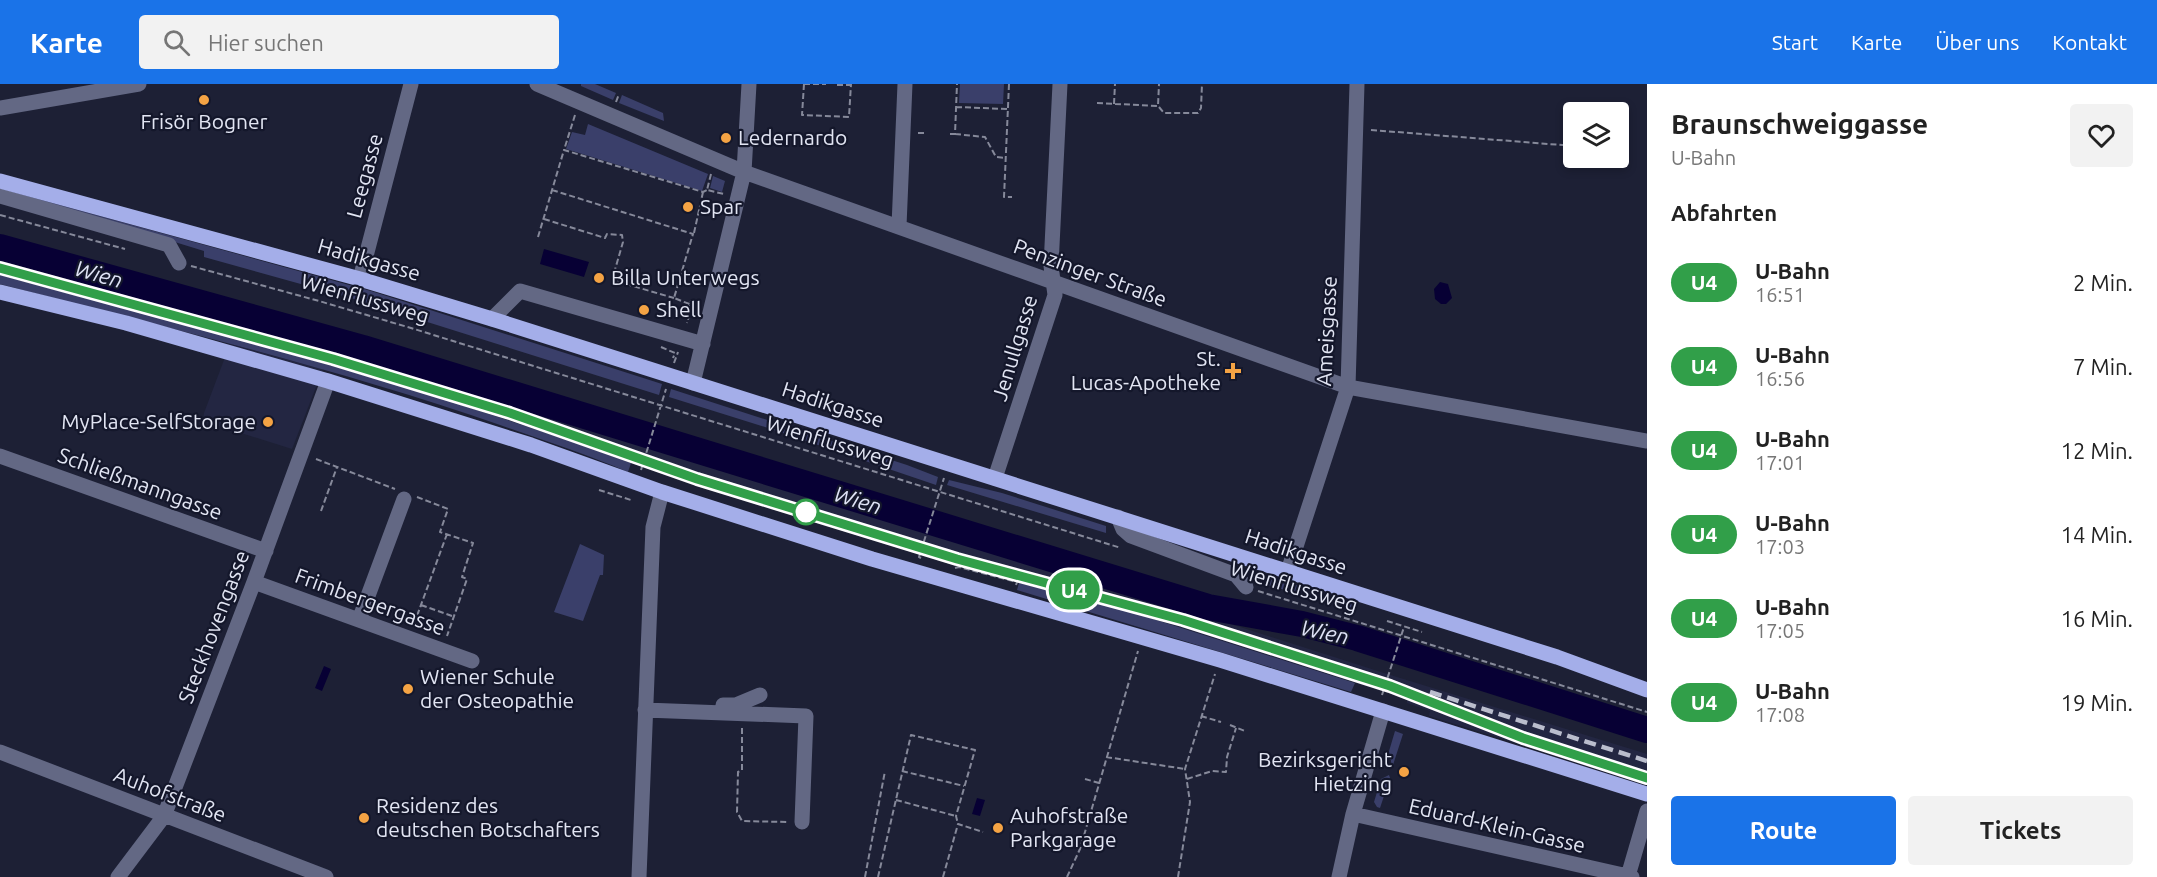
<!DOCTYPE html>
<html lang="de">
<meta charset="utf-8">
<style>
:root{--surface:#fff;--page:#f2f2f2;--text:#222;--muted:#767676;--accent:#1a73e8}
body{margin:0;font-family:Ubuntu,sans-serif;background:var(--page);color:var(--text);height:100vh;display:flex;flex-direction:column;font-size:22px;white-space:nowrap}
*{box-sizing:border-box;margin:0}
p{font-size:20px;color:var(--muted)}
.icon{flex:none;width:33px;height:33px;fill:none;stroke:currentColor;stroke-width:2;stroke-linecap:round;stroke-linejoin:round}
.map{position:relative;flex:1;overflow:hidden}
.drawer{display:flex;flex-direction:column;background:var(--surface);width:510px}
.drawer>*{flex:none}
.badge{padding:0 12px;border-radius:20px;font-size:21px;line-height:39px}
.controls{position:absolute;left:1563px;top:18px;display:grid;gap:12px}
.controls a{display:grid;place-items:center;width:66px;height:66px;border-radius:6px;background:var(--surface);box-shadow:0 3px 9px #0003;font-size:30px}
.map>.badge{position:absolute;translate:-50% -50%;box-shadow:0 0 0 3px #fff}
h2{padding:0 24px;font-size:22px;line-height:54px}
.round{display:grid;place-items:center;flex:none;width:63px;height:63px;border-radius:6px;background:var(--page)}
.overview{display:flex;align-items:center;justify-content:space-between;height:102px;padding:0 24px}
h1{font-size:28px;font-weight:600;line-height:45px}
.action{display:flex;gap:12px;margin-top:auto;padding:12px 24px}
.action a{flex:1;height:69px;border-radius:6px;background:var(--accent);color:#fff;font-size:24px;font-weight:600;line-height:69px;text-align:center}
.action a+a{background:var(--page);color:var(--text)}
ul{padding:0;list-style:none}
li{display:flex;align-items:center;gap:18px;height:84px;padding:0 24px}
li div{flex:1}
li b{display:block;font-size:22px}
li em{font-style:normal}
li .badge{min-width:66px;font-weight:700;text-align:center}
header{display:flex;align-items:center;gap:36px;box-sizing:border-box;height:84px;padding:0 30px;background:var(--accent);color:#fff}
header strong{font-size:28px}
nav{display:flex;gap:33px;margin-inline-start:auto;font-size:21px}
.search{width:420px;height:54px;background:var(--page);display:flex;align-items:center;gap:15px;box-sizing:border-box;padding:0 21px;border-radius:6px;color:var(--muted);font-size:22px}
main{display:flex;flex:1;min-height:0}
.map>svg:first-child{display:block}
</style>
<header>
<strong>Karte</strong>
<div class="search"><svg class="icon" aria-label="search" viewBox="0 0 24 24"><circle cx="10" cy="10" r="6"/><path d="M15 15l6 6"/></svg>Hier suchen</div>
<nav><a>Start</a><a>Karte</a><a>Über uns</a><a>Kontakt</a></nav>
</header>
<main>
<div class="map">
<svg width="1647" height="793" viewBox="0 0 1647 793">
<rect width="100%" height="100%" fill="#1d2035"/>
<path fill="#232642" d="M0,171L346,265L1128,507L1384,589L1647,670V700L1429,632L1430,627L1407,619V615L1125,526L958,481L957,482L645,384L544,347L431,311L302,273L0,191Z
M230,260L323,285L292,365L203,337L204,329Z"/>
<path fill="#3a3f6a" d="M581,0H595L616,9L613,16L581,2Z
M960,0H1004L1003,20L959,19Z
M622,11L663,29L664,37L619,19Z
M588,40L708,90L702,107L566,65L572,48L585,51Z
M713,92L725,97L722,108L710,104Z
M2,105L371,207L662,300L659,311L351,214L204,173V167Z
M0,191C212,248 425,303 631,379L628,388C586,370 543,356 500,341C336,284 168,244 0,200Z
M671,305L907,381L938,393L936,401L768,344L669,313Z
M949,396L1002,409L1106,442V449L947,401Z
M580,460L604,471L603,491H600L583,537L554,528Z
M1267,492L1354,519V526L1264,500Z
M1019,499L1125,526L1355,599L1351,608L1017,506Z
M1395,647L1403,650L1393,681H1391V676L1387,674Z
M1389,691L1390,694L1380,724L1377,723L1374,718L1381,695Z"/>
<path fill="#070034" d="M544,165L589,178L584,193L540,180Z
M1440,198L1448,200L1452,214L1446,220H1441L1435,215L1434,205Z
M324,582L331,585L322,607L315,604Z
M977,714L985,716L980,732L972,730Z"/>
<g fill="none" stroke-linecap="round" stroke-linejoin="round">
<path stroke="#070034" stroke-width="26" d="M0,163L363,264L1208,523L1302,540L1357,554L1647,646"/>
<path stroke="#86899a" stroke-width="2" stroke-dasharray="6 3" stroke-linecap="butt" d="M804,0L802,31L849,33L851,0
M804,0H826
M1009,0L1004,113H1012
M837,1H851
M616,18L619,10
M1097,19L1158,22L1159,0
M1114,20L1115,0
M956,23L1007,25
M1159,23L1164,29H1198L1201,24L1202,0
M575,31L564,66L703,108L707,106
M1371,46L1574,62
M918,49H927
M950,50H955L957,0
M955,50L985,53L996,73L1006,74
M711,90L707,106L724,110
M552,106L693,150L674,214L692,221L687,239
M0,131L125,165
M544,135L605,154L607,150L622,151L623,158L612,196L674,214
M694,149L703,108
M538,153L564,66
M191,182L319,217L411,244L1121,464
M690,217L699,220
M689,221L686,232L689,233
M661,263L675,269L673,274
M674,279L678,268
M316,375L395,405
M641,386L666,305
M599,406L631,416L632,414
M417,413L448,425L440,448L473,459L462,493L467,495L447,552
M321,427L337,383
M921,474L919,473L944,394
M955,484L959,483L1017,498L1016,501
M1258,507L1647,628
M421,521L452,532
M1387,537L1422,548
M414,540L447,450
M1382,611L1404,543
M1201,632L1221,638
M1230,641L1245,647
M742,644V686L738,688L737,728L742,737L787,738
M1106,673L1185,685
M902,687L964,702
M1085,695L1099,699
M1187,695L1212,687L1226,688L1227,673L1236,644
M896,716L956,732
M1074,733L1088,737
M865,793L885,687
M878,793L911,651L975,666L956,732L958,740
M943,793L958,740L983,748
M1067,793L1080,765L1138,567
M1178,793L1190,718L1185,685L1215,590"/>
<path stroke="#636884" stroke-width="15" d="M537,0L744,88L1348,303L1647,357
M0,24L139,0
M0,112L169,161L179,179
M899,142L905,0
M360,195L411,0
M492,235L520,207L703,260
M693,299L744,88L749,0
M0,372L266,467
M995,394L1055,211L1051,182L1060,0
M1118,433L1123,445L1131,452L1236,491L1246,503
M1288,487L1348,303L1357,0
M254,498L472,577
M359,536L404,415
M723,621H736L760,611
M645,626L806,632L802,738
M0,668L326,793
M1353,730L1632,793
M1628,792L1647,727
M118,793L164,732L254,498L328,297
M639,793L653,443L662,408
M1339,793L1353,730L1383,627"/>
<path stroke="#a4aee9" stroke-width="15" d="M0,97L360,195L492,235L1557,573L1647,606
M0,208L126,239L328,297L531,361L662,408L872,475L1220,576L1647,710"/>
<path stroke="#babdcd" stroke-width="4.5" stroke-dasharray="12 6" stroke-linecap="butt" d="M0,184L333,275L529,335L697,395L957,475L1183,536L1391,602L1523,654L1647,694
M1430,608L1647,677"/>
</g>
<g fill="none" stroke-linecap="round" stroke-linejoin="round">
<defs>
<path id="line" d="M0,184L333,275L510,329L697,395L957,475L1183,536L1390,602L1523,654L1647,694"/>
</defs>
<use href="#line" stroke="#fff" stroke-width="14"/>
<use href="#line" stroke="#319f49" stroke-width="9"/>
</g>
<g fill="#f4a344" stroke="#14172b" stroke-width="2">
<circle cx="204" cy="16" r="6"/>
<circle cx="726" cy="54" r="6"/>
<circle cx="688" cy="123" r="6"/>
<circle cx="599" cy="194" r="6"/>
<circle cx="644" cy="226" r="6"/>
<path d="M1230 278h6v6h6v6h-6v6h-6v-6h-6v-6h6z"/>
<circle cx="268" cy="338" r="6"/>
<circle cx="408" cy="605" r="6"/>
<circle cx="1404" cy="688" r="6"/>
<circle cx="364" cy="734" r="6"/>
<circle cx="998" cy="744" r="6"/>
</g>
<circle fill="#fff" stroke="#319f49" stroke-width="3" cx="806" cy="428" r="12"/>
<g text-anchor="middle" stroke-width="4.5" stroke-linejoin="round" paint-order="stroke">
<g font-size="21" fill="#e2e5f3" stroke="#14172b" text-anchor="start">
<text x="204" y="45" text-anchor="middle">Frisör Bogner</text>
<text x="738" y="61">Ledernardo</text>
<text x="700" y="130">Spar</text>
<text x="611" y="201">Billa Unterwegs</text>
<text x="656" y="233">Shell</text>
<text x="1221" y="282" text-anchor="end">St.<tspan x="1221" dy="24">Lucas-Apotheke</tspan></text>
<text x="256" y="345" text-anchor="end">MyPlace-SelfStorage</text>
<text x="420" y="600">Wiener Schule<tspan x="420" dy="24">der Osteopathie</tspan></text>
<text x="1392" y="683" text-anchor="end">Bezirksgericht<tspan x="1392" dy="24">Hietzing</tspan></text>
<text x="376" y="729">Residenz des<tspan x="376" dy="24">deutschen Botschafters</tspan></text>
<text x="1010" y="739">Auhofstraße<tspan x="1010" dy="24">Parkgarage</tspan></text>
</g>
<g font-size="21" fill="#e2e5f3" stroke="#14172b">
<text transform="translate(365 92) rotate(-75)" y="7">Leegasse</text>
<text transform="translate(369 176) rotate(16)" y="7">Hadikgasse</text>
<text transform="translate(1090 189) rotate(20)" y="7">Penzinger Straße</text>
<text transform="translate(365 215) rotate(16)" y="7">Wienflussweg</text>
<text transform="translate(1327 247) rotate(-87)" y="7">Ameisgasse</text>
<text transform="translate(1015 264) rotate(-73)" y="7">Jenullgasse</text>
<text transform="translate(833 321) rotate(18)" y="7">Hadikgasse</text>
<text transform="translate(830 358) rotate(17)" y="7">Wienflussweg</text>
<text transform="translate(140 400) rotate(20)" y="7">Schließmanngasse</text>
<text transform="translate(1296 468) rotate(18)" y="7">Hadikgasse</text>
<text transform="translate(1294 503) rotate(17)" y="7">Wienflussweg</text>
<text transform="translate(370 518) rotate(20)" y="7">Frimbergergasse</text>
<text transform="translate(214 543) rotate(-69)" y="7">Steckhovengasse</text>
<text transform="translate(170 711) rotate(21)" y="7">Auhofstraße</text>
<text transform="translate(1497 742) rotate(13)" y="7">Eduard-Klein-Gasse</text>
</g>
<g font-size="22" font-style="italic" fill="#dfe3f6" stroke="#14172b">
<text transform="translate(99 190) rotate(16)" y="8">Wien</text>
<text transform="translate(858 416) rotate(17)" y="8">Wien</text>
<text transform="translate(1325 548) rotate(12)" y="8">Wien</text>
</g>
</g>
</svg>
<div class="controls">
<a><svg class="icon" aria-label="layers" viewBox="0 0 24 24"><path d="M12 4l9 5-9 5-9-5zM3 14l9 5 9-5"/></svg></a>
</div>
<b class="badge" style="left:1074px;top:506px;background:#319f49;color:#fff">U4</b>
</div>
<section class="drawer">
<div class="overview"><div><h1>Braunschweiggasse</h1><p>U-Bahn</p></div><a class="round"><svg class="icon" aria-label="heart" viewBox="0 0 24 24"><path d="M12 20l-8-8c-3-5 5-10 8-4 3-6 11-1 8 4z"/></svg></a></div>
<h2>Abfahrten</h2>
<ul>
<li><span class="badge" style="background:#319f49;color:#fff">U4</span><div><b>U-Bahn</b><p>16:51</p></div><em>2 Min.</em></li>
<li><span class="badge" style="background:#319f49;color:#fff">U4</span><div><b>U-Bahn</b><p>16:56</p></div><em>7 Min.</em></li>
<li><span class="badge" style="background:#319f49;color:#fff">U4</span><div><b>U-Bahn</b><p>17:01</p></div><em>12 Min.</em></li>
<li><span class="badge" style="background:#319f49;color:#fff">U4</span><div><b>U-Bahn</b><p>17:03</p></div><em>14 Min.</em></li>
<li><span class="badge" style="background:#319f49;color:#fff">U4</span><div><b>U-Bahn</b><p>17:05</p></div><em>16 Min.</em></li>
<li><span class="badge" style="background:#319f49;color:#fff">U4</span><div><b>U-Bahn</b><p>17:08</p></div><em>19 Min.</em></li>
</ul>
<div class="action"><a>Route</a><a>Tickets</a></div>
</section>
</main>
